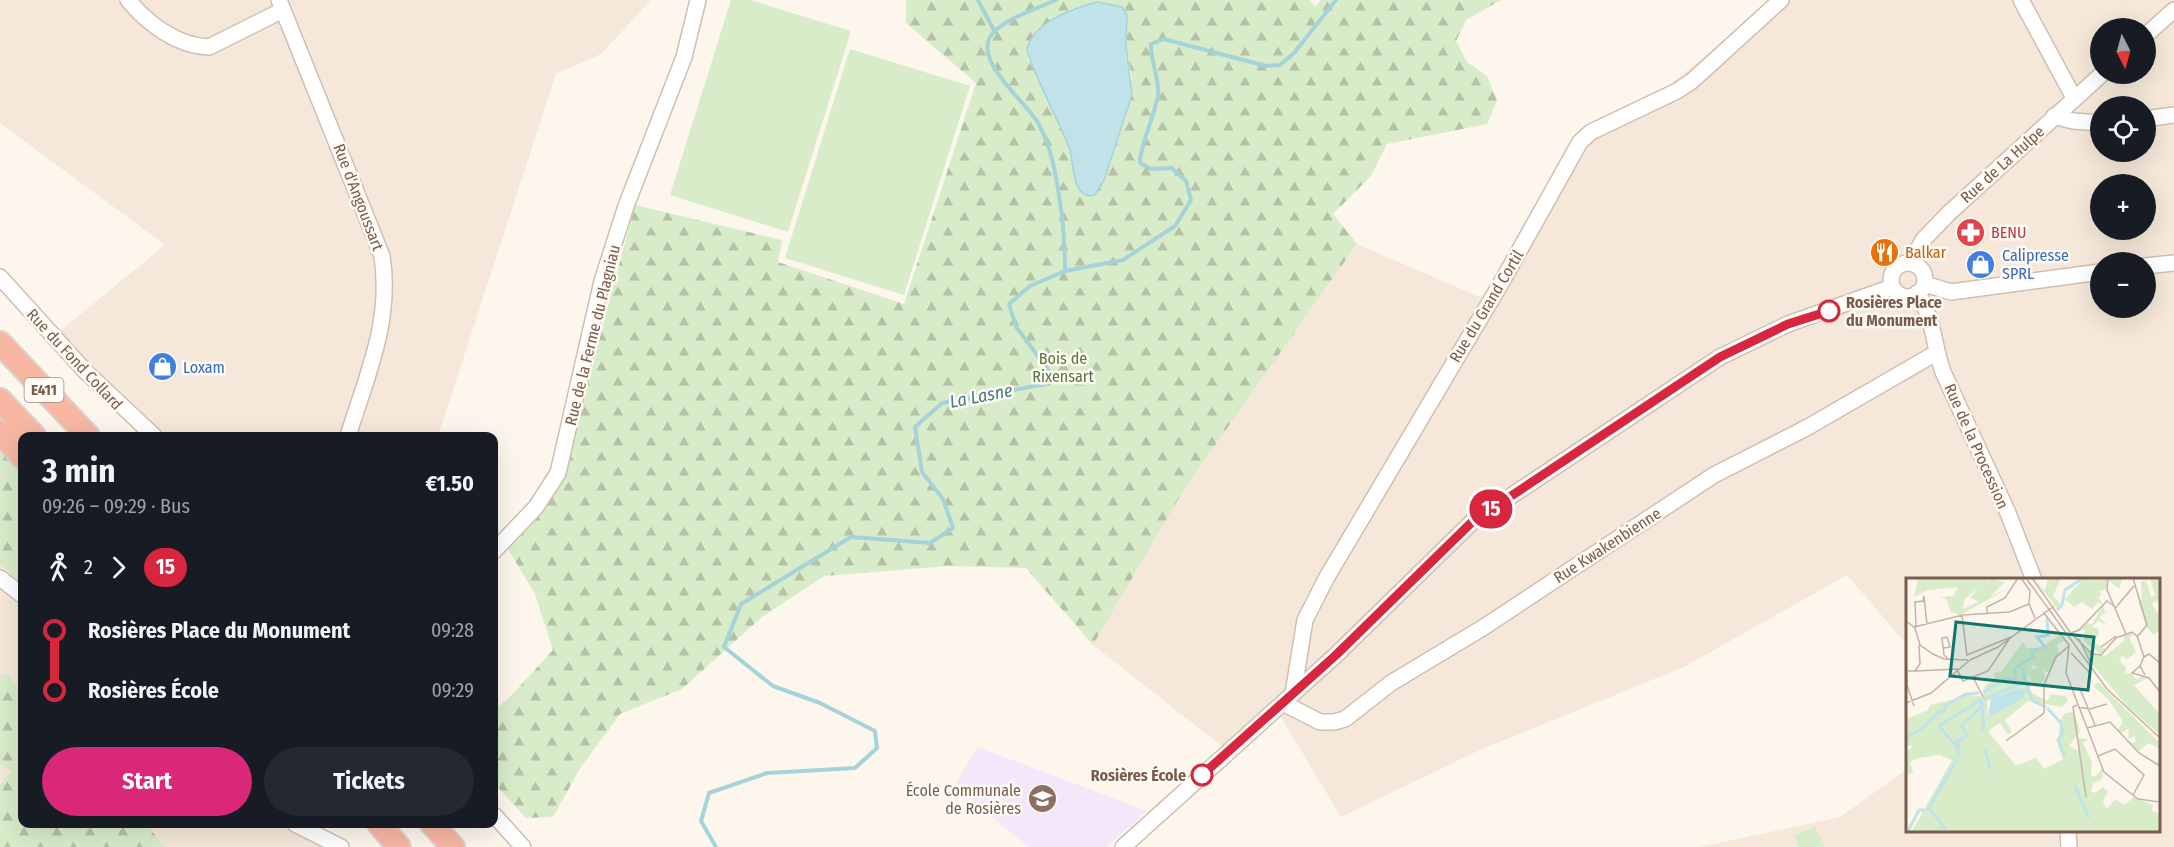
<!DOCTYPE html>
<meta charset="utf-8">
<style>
:root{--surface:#171b24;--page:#242831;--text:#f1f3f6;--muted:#9ea1a6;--accent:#db2777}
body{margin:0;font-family:"Fira Sans Condensed",sans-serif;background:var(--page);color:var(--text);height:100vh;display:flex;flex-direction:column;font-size:22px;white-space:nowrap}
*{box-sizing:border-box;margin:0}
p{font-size:20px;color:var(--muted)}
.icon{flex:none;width:33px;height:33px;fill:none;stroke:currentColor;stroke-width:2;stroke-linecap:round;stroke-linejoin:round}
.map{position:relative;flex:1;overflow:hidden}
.drawer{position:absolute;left:18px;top:432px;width:480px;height:396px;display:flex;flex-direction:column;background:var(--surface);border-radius:12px;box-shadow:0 6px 24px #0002}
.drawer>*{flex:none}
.badge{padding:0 12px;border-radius:20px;font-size:21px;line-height:39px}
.needle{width:39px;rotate:174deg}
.fabs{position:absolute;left:2090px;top:18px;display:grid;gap:12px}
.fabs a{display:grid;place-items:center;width:66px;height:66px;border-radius:50%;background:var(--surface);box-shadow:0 6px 24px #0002;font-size:30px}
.map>.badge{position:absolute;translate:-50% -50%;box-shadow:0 0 0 3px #fff}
.legs{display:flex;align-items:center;gap:9px;height:66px;padding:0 24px;font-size:20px}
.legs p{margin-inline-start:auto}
.head{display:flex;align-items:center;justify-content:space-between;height:102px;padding:0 24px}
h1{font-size:33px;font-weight:700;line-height:45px}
.cta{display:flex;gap:12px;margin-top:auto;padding:12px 24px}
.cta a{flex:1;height:69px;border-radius:36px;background:var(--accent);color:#fff;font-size:24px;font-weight:700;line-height:69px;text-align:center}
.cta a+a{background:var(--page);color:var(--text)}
ul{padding:0 24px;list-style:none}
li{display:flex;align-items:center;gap:21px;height:60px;font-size:22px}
li i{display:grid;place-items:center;width:9px;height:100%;margin:0 8px;background:currentColor}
li i::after{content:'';width:15px;height:15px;margin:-8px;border:4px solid;border-radius:50%;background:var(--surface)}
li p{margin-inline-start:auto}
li:first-child i{background:linear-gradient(#0000 50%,currentColor 0)}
li:last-child i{background:linear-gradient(currentColor 50%,#0000 0)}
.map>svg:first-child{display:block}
</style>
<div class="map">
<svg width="2174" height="847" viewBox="0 0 2174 847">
<defs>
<pattern id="forest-firs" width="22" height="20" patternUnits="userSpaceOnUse" patternTransform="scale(1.5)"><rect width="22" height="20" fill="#d8ecc9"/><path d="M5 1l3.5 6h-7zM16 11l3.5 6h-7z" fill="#b4c2a5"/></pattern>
</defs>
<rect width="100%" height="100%" fill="#fdf6ec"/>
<path fill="#f5e8da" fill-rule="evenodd" d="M0,0H651L601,54L556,74L438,436H165L59,332L165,245L0,123Z
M1775,0H2174V847H1700L1840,817L1907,769V830H2158V580H1907V645L1847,575L1684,667L1482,749L1341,817L1274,705L1223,747L1093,645L1185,488L1357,244L1492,302L1579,151L1663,90ZM2100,28H2145V74H2100ZM2100,106H2145V152H2100ZM2100,184H2145V230H2100ZM2100,262H2145V308H2100Z
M0,565L22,583V824H275L328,847H0Z"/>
<path fill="#f3e8fa" d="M978,747L1147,811L1106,847H1028L954,786Z"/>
<path fill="url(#forest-firs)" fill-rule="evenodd" d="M906,0H1310L1315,7L1321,0H1501L1466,20L1456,41L1467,62L1487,76L1497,101L1487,124L1387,144L1371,176L1333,214L1357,244L1185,488L1093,645L1026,568L948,566L824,576L762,617L682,689L620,714L579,770L553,817L526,818L494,783V709L507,700L553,650L535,594L508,549L549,502L562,479L635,205L782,240L778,262L904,304L976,83L906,23ZM1127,15L1126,45L1132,78L1077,188L1070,149L1038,76L1028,60L1027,50L1035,35L1052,20Z
M0,441L22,468V583L0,565Z
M8,673L22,694V824H146L165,847H0V784L12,771L0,764V675Z"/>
<path fill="#d8ecc9" d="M731,0H750L851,31L788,232L670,195Z
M850,49L970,86L904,295L785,258Z
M1815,826L1825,847H1799L1794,836Z"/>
<path fill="#bfe3e8" stroke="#a5d3da" stroke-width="1.5" d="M1097,2L1122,7L1127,15L1126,45L1132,95L1104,180L1095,195C1072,201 1074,165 1070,150C1065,133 1025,57 1027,49C1033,22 1074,8 1097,2Z"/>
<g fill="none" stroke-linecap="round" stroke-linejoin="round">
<path stroke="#a5d3da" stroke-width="4" d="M978,0L995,32
M1056,0C1038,8 997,21 989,39C978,65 1026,102 1038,123C1058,156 1065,232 1065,271
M716,847L701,821L709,793L767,773L855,768L877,748L875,731L820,703L773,686L724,647L741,604L851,537L930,543L953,528L943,499L922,472L915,427L942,403L1046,384L1050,372L1016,327L1009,304L1030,286L1065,271L1123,260L1175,226L1191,200L1186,181L1172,168L1151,169L1140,163C1139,148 1155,115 1158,95C1160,79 1150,61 1151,44L1164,39L1266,66L1280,65L1294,53L1336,0"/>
<defs>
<path id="minor" d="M128,0C148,24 177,46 209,47L283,10
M279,0L382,256C392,321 367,375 348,436
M2021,0L2074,98
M2145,36L2174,10
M2054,116L2073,121L2100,123
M2145,119L2174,115
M1911,263L1923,240L1949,213L2102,74
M1891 280a17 17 0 1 1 34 0a17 17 0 1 1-34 0Z
M2145,266L2174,263
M0,277L85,371L154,436
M1925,284L1951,292L2100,272
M1917,293C1934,317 1933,344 1943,372L2008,513L2034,580
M494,551L536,507L558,473L602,281L626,206L684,57L698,0
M0,578L22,595
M1293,694L1305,620L1327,577L1500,285L1580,142L1591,132L1677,91L1692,81L1781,0
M1283,703L1320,722H1334L1345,719L1391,683L1484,627L1714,475L1808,427L1936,353
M494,815L523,847
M295,824L341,847
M2068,830L2069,847
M1123,847L1336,655L1472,522L1720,357L1788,324L1892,287"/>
<path id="highway" d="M0,343L88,436
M0,400L34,436
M0,432L22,457
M379,824L399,847
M432,824L453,847"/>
</defs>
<use href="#minor" stroke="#d1beb0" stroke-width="18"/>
<use href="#highway" stroke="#dad1cd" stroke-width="26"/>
<use href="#minor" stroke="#fff" stroke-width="15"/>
<use href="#highway" stroke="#f7b7a3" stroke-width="22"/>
</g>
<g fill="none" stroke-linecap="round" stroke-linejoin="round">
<defs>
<path id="line-1" d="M1202,775L1336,655L1472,522L1720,357L1788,324L1829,311"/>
</defs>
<use href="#line-1" stroke="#fff" stroke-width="14"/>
<use href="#line-1" stroke="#d7263d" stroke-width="9"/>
</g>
<defs>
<symbol id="pharmacy-disc" viewBox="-11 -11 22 22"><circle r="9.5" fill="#e0444e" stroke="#fffaf3"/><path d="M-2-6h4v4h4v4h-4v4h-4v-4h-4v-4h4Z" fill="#fff"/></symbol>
<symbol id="restaurant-disc" viewBox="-11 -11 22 22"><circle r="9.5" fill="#e8710a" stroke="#fffaf3"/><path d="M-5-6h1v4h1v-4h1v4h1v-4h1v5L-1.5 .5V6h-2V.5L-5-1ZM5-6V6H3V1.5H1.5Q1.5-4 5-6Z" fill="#fff"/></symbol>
<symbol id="shop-disc" viewBox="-11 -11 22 22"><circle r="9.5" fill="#3f7fe0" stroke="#fffaf3"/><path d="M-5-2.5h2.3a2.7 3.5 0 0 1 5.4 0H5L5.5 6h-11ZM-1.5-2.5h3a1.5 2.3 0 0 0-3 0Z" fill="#fff"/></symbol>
<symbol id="school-disc" viewBox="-11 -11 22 22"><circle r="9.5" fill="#8d6e63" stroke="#fffaf3"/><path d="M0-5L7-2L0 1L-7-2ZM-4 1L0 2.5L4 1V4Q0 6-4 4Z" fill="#fff"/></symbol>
</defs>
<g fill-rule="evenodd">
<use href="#pharmacy-disc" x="1954" y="216" width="33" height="33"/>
<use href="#restaurant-disc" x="1868" y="236" width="33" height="33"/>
<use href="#shop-disc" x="1964" y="248" width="33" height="33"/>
<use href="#shop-disc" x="146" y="350" width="33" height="33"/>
<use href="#school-disc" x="1026" y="782" width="33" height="33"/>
</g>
<g fill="#fff" stroke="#d7263d" stroke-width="3">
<circle cx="1829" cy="311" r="10"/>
<circle cx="1202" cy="775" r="10"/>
</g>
<g text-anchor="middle" stroke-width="5" stroke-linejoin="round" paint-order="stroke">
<rect fill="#fffaf3" stroke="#a28b7f" stroke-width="1.5" x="24.5" y="378" width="39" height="24" rx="4.5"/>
<g font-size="15" font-weight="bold" fill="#7a5c4d">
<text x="44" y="395">E411</text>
</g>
<g font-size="16" fill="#7a5c4d" stroke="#fffaf3">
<text transform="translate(2002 164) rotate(-42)" y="6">Rue de La Hulpe</text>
<text transform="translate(359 197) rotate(69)" y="6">Rue d'Angoussart</text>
<text transform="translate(1486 306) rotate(-59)" y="6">Rue du Grand Cortil</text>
<text transform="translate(592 335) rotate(-76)" y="6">Rue de la Ferme du Plagniau</text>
<text transform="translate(75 359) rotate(47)" y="6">Rue du Fond Collard</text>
<text transform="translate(1977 446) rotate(66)" y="6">Rue de la Procession</text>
<text transform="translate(1607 545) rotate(-33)" y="6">Rue Kwakenbienne</text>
</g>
<g font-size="16" fill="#be3a42" stroke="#fffaf3" text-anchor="start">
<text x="1991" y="238">BENU</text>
</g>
<g font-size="16" fill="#c56008" stroke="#fffaf3" text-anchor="start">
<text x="1905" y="258">Balkar</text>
</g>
<g font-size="16" fill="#366cbe" stroke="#fffaf3" text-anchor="start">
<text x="2002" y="261">Calipresse<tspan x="2002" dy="18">SPRL</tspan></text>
<text x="183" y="373">Loxam</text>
</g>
<g font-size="16" font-weight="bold" fill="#7a5c4d" stroke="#fffaf3" text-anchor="start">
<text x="1846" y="308">Rosières Place<tspan x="1846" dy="18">du Monument</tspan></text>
<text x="1186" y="781" text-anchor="end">Rosières École</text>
</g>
<g font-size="16" fill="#537a41" stroke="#fffaf3">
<text x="1063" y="364">Bois de<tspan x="1063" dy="18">Rixensart</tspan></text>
</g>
<g font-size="16" fill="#785e54" stroke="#fffaf3" text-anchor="end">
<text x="1021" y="796">École Communale<tspan x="1021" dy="18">de Rosières</tspan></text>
</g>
<g font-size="18" font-style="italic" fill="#437c86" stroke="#fffaf3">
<text transform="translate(981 396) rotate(-11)" y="6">La Lasne</text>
</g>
</g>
<g transform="translate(1906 578)">
<rect width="254" height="254" fill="#fdf6ec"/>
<path d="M79,1L84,4L81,15L85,18L75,24L64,20ZM99,103L100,115L60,128L53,120L60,116L77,119V115Z" fill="#d8ecc9"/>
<path d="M12,0H83L58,22L57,31L103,10L54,37L45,34L40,21L34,19L47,18L52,9L22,12L8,19ZM127,0L139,13L142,0H155L147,18L155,27L151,30ZM178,0H215L216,2L213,11L202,2L200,11L192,14L196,15L193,20L197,27L192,24L186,31L176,24L168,29L159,21ZM244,0H253V27L251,23L246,26L253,38V52L248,57L241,50L232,24L236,21L235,4L240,2L245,19L249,18ZM197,28L199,34L204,32L193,39L201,47L192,43L186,49L192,50L193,56L187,64L200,71L194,76L178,63L179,51L173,53L181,45L186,46ZM225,55L228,57L223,59L230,74L221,81L216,78L213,82L220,89L219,96L225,95L231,102L236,98L240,101L228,107L253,135V156L220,127L186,86L174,63L184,75L199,78L219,62L217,58ZM154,57L158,63L151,67L153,74L143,95L127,87L121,101L125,105L123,113L141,123L145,116L159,118L162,123L156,129L122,123L99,142L106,154L102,156L94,145L82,153L110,188L130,180L138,191L157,181L152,168L154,143L159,135L168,134L174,153L163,168L172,173V160L182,161L177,165L186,184L185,198H190L196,190L197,200L187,206L185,213L189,215L197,209L202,213L197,224L201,231L209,221L218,227L228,219L247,227L246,233L253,235V253H6L46,182L34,177L13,180L4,184L7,195L0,197V174L7,168H0V141L22,132L24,127L53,120L60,128L85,120L81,124L82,138L115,122L114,110L100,115L98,103L80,113L78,109L89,101L88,95L95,94L117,64L121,70H134ZM192,104L253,164V170L242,165L233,173L223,164L229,165V158L222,161L223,150L215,155L212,152L217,144L203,122L187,108Z" fill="#d8ecc9"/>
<path d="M83,0L99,4L85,18L81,15Z" fill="#d8ecc9"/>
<path d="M123 98a8 8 0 1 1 16 0a8 8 0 1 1-16 0Z" fill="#d8ecc9"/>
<path d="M114,110L121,112L115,122L82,139L85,120Z" fill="#bfe3e8"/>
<path fill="none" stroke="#bfe3e8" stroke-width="3" d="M151,32L156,27L159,12L177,0M120,105L127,123L140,129M77,114L101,100L109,102V90L127,79L125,73L139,69L131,59L142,57L141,40M78,121L119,104L116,89M75,122L78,148L75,153M141,130L155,145L157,155L152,162L159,178M0,160L18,149L34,133L38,134L39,128L60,116L73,115M53,169L51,163L61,157L55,148L75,129M79,171L84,191M52,179V170L33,148L76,121M169,208L183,240M24,228L51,181M21,232L23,229L40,253M2,253L13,232H19"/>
<path fill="none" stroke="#c5b3a7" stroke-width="1.5" d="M115,0L124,13L123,26L129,40M120,0L201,111L254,160M126,0L164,54L186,76L195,77L210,60L226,54L231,58L238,79M202,0L201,12L220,56M227,0L241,47L231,59M17,23L18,18L21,47M211,28L228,8M137,34L163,67L160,95L198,194L232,221L254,224M81,35V29L99,20L112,0M56,37L61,78M0,43L9,50L14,67L27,76L38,81L62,82M10,48L9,24L18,23M8,49L57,37L103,34L123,26M165,55L173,52L201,23L211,30M173,61L185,86M195,69L210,58M38,70L44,69L41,59L36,60L38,77L42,81M165,75L184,95M61,77L105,59M0,79L1,107L8,128M238,79L234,88L239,97M238,79L243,76L254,85M64,82L92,69L148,28M234,88L226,95L243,100L254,114M51,92L57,103L82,93L104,60M2,93H9L14,86L13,67M9,93L52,91M68,101L77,119M164,110L174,111L189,147M0,125L25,115L64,82M171,127L167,129L180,219M172,129L184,131L201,126M181,150L204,144L233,175L254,188M100,163L138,135V107L150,79L163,68M192,178L209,171L238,197L227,217"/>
<path fill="#0f766e" fill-opacity="0.15" stroke="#0f766e" stroke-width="3" d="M50,44L188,59L182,112L44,98Z"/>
<rect width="254" height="254" fill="none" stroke="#7a5c4d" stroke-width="3"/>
</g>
</svg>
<div class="fabs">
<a><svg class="needle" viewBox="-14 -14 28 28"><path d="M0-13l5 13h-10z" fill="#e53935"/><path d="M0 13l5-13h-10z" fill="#9ea1a6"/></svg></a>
<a><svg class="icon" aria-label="locate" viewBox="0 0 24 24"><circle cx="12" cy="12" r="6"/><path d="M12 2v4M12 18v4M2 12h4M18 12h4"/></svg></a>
<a>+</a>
<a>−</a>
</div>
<b class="badge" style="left:1491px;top:509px;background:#d7263d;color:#fff">15</b>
<section class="drawer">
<div class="head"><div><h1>3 min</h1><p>09:26 – 09:29 · Bus</p></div><b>€1.50</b></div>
<div class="legs"><svg class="icon" aria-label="walk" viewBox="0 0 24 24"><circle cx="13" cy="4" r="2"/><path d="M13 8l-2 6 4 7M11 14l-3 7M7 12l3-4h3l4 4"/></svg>2<svg class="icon" aria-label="forward" viewBox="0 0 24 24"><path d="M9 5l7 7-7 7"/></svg><b class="badge" style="background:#d7263d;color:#fff">15</b></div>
<ul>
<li><i style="color:#d7263d"></i><b>Rosières Place du Monument</b><p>09:28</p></li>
<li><i style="color:#d7263d"></i><b>Rosières École</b><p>09:29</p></li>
</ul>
<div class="cta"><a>Start</a><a>Tickets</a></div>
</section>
</div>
